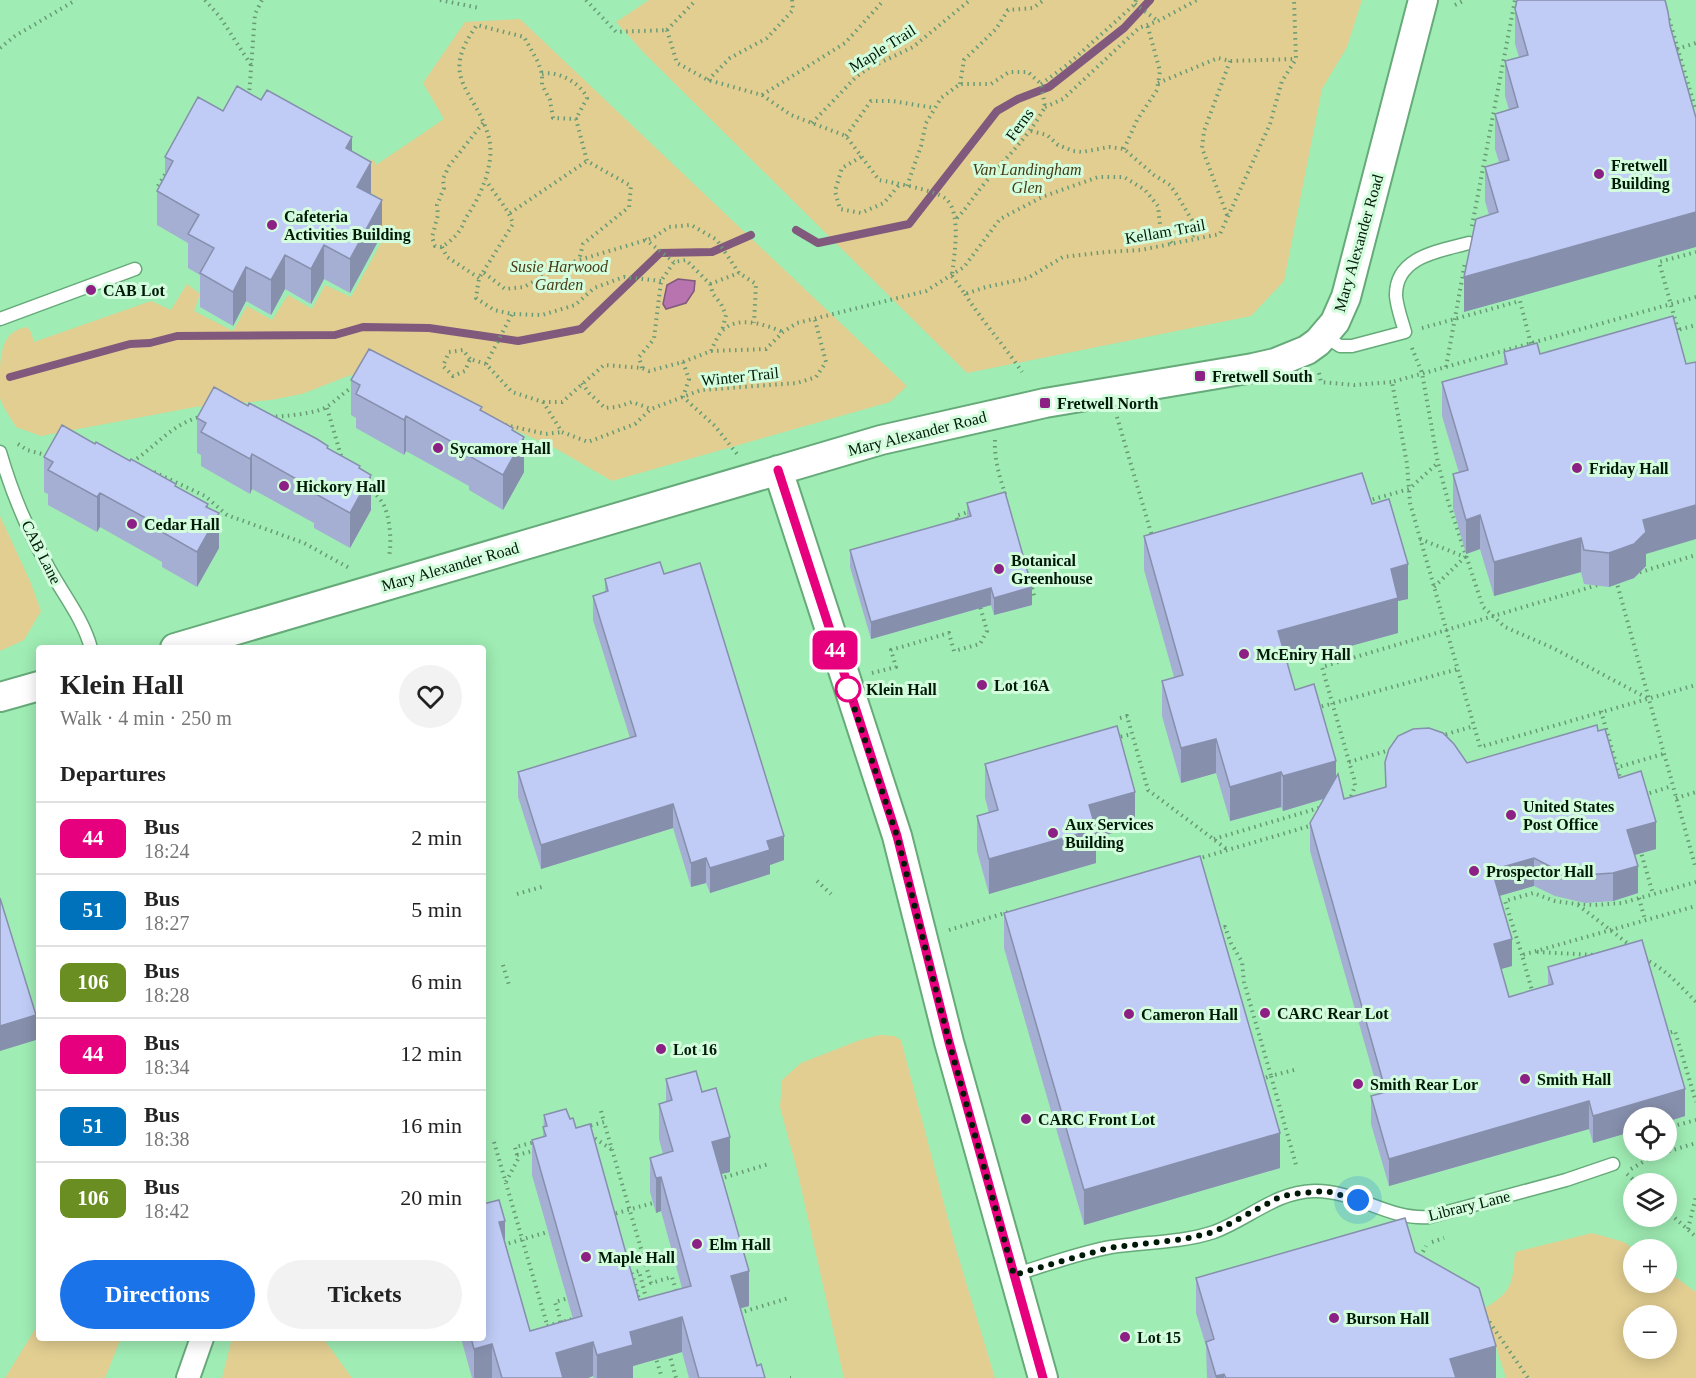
<!DOCTYPE html>
<meta charset="utf-8">
<style>
:root{--surface:#fff;--page:#f2f2f2;--text:#222;--muted:#767676;--line:#e0e0e0;--accent:#1a73e8}
body{margin:0;font-family:Georgia,serif;background:var(--page);color:var(--text);height:100vh;display:flex;flex-direction:column;font-size:22px;white-space:nowrap}
*{box-sizing:border-box;margin:0}
p{font-size:20px;color:var(--muted)}
.icon{flex:none;width:33px;height:33px;fill:none;stroke:currentColor;stroke-width:2;stroke-linecap:round;stroke-linejoin:round}
.map{position:relative;flex:1;overflow:hidden}
.sheet{position:absolute;left:36px;top:645px;width:450px;height:696px;display:flex;flex-direction:column;background:var(--surface);border-radius:6px;box-shadow:0 3px 15px #0003}
.sheet>*{flex:none}
.badge{padding:0 12px;border-radius:9px;font-size:21px;line-height:39px}
.tools{position:absolute;left:1623px;top:1107px;display:grid;gap:12px}
.tools a{display:grid;place-items:center;width:54px;height:54px;border-radius:50%;background:var(--surface);box-shadow:0 3px 15px #0003;font-size:30px}
.you{position:absolute;width:30px;height:30px;margin:-15px;border:4px solid #fff;border-radius:50%;background:#1a73e8;box-shadow:0 0 0 9px #1a73e833}
.map>.badge{position:absolute;translate:-50% -50%;box-shadow:0 0 0 3px #fff}
h2{padding:0 24px;font-size:22px;line-height:54px}
.round{display:grid;place-items:center;flex:none;width:63px;height:63px;border-radius:32px;background:var(--page)}
.headline{display:flex;align-items:center;justify-content:space-between;height:102px;padding:0 24px}
h1{font-size:28px;font-weight:600;line-height:45px}
.cta{display:flex;gap:12px;margin-top:auto;padding:12px 24px}
.cta a{flex:1;height:69px;border-radius:36px;background:var(--accent);color:#fff;font-size:24px;font-weight:600;line-height:69px;text-align:center}
.cta a+a{background:var(--page);color:var(--text)}
ul{padding:0;list-style:none}
li{display:flex;align-items:center;gap:18px;height:72px;padding:0 24px;border-top:2px solid var(--line)}
li div{flex:1}
li b{display:block;font-size:22px}
li em{font-style:normal}
li .badge{min-width:66px;font-weight:700;text-align:center}
.map>svg:first-child{display:block}
</style>
<div class="map">
<svg width="1696" height="1378" viewBox="0 0 1696 1378">
<rect width="100%" height="100%" fill="#b2f8c3"/>
<path fill="#9fecb4" fill-rule="evenodd" d="M0,0H1696V1378H0ZM39,648H483V1338H39ZM1634,1118H1666V1150H1634ZM1634,1184H1666V1216H1634ZM1634,1250H1666V1282H1634ZM1634,1316H1666V1348H1634Z"/>
<path fill="#e2ce91" fill-rule="evenodd" d="M649,0H1362L1347,47L1322,89L1284,281L1251,316L967,373L645,54L616,22Z
M520,19L907,386L890,402L612,481L553,447L377,369L348,376L302,394L271,400L195,407L41,436L16,427C11,418 3,408 0,398C0,393 0,385 0,379C0,358 0,331 27,327L31,332L34,342L151,301L171,310L187,284L200,294L194,311L233,331L247,306L272,320L288,295L312,309L325,285L351,297L386,234L363,219L375,195L350,184L359,167L373,159L376,165L444,119L423,83L465,22Z
M0,516L30,581L41,611L24,640L0,651Z
M880,1035L894,1036L901,1040L956,1249L995,1378H844L797,1170L780,1107L782,1080L801,1063L860,1040Z
M1592,1233L1624,1242L1634,1249V1282H1666L1667,1271L1696,1292V1378H1506L1484,1309C1513,1290 1512,1286 1515,1252ZM1634,1316H1666V1348H1634Z
M39,1323V1338H121L105,1378H5Z
M232,1338H323L352,1378H222Z"/>
<path fill="#b774ae" stroke="#80597c" stroke-width="1.5" d="M678,279L695,281L694,291L686,303L666,309L663,304L667,285Z"/>
<g fill="none" stroke-linecap="round" stroke-linejoin="round">
<path stroke="#80597c" stroke-width="8" d="M796,230L818,243L909,224L997,111L1018,99L1049,87L1124,28L1150,0
M10,377L130,344L150,343L177,336L335,335L363,327L429,328L518,341L581,329L660,253L712,252L751,235"/>
<defs>
<path id="service" d="M0,319L135,269
M1324,336L1340,346H1352L1405,332C1402,321 1397,308 1396,296C1395,256 1440,251 1469,243
M0,452C11,490 27,529 46,563C61,592 82,616 91,648
M1014,1275C1046,1265 1078,1253 1111,1247C1144,1242 1181,1243 1214,1232C1249,1219 1275,1192 1314,1191C1355,1190 1387,1220 1429,1217L1566,1180L1613,1164"/>
<path id="minor" d="M188,1378L202,1338"/>
<path id="tertiary" d="M778,470L897,836L949,1042L1043,1378
M175,648L881,440L1045,403L1253,368L1275,363L1307,350L1318,342L1335,322L1346,297L1423,0
M0,697L39,686"/>
</defs>
<use href="#service" stroke="#66aa79" stroke-width="15"/>
<use href="#minor" stroke="#66aa79" stroke-width="26"/>
<use href="#tertiary" stroke="#66aa79" stroke-width="32"/>
<path stroke="#689b75" stroke-width="4" stroke-dasharray="1.5 4.5" stroke-linecap="butt" d="M205,0L220,17L251,65
M440,0L479,8
M586,0L616,32L667,30
M1135,4L1158,21
M1455,5L1465,0
M1669,19L1696,111
M667,30L677,63L708,80L762,95L791,115L846,136L879,180C894,183 936,190 946,199C962,213 954,256 952,275
M667,30L696,0
M0,48L15,36L76,0
M1677,49L1696,43
M542,74C557,70 581,83 587,98L576,119
M708,80L730,58L767,38L793,10L792,0
M1158,83L1218,58L1230,61L1296,59
M960,84L964,60L996,29L1008,10L1033,8L1044,0
M1041,84L1067,65L1135,4L1136,0
M762,95L845,43L884,0
M249,96L255,14L262,0
M1045,107L1063,99L1139,28L1158,21L1197,0
M483,123L449,166L443,179L444,188L437,205L438,215L432,237L435,246L442,247C449,242 457,236 461,228C464,224 464,220 467,216C481,196 495,163 489,138C476,89 437,80 477,25L524,37L538,62L542,74V85L550,100L553,118L576,119L587,161L631,186L629,207L583,244L579,260
M812,123L856,77L867,69L913,47L970,0
M1031,131L1047,135L1058,145L1073,151L1082,152L1109,147L1124,149L1154,175L1170,185L1177,195L1196,227L1195,234L1190,239
M846,136L871,101H892L935,108
M1124,149L1137,120L1157,90L1160,71L1147,24
M861,157L842,168L835,191L840,209L861,213L884,203L899,185
M158,186L167,171
M907,186L921,146L926,123L941,98L960,84H991L1009,72H1028L1041,84L1045,107C1027,139 1007,156 984,184C973,197 968,207 955,220
M510,213L587,161
M1227,215L1202,148L1204,131L1230,61
M1472,226L1515,0
M645,239L674,262
M442,247L447,257L479,278
M483,272L513,224C509,209 494,194 486,180
M952,276L965,294L986,287L1028,278L1063,257L1106,252L1141,250L1220,234L1270,124L1282,81L1296,59L1294,0
M661,281L624,277L594,288L575,305L542,315L512,314L494,310L476,298L479,278L483,272L505,289L524,287L563,265L579,260L653,238L669,227L691,225L717,240L739,273L756,284L754,323
M710,284L739,273
M965,294C982,321 1004,345 1022,372
M1696,297L1392,382L1407,464L1410,503L1480,747L1696,685
M1422,328L1520,301L1531,344
M1678,330L1659,262L1696,252
M1674,331L1696,325
M1412,348L1422,373L1438,463L1448,501L1483,607L1505,627L1553,648L1647,698
M711,351C714,344 718,335 723,330C739,315 766,325 783,332
M470,359L463,350L449,352L443,366L453,376L465,371L470,359L486,364L512,392L543,402L562,432L588,442L635,424L651,409L701,390L797,383L816,377L826,362L815,320
M683,362L689,379L683,397L715,426L737,454
M486,364L512,314
M1446,367L1465,263
M642,368L639,357L654,339L661,281L674,262L686,260L710,284L713,294L721,304L726,315L722,331
M1319,373L1321,382L1354,385L1392,382
M582,383L589,393L605,408L617,407L632,402L651,409
M543,402H562L604,365L642,368L649,371L683,362L711,351L766,349L783,332L797,323L926,291L964,267L1000,219L1042,197L1098,177H1124L1145,190L1158,206L1161,233L1173,244
M327,408L342,459
M270,417C285,416 317,414 328,406C338,399 345,391 356,385
M1117,417L1152,536
M505,425L546,434L562,432
M995,440C994,460 1000,478 1006,497
M18,444L27,450L50,456
M132,462C155,447 172,424 200,417
M154,472L205,496L227,515L304,543L351,569
M368,487C373,492 378,496 382,502C390,514 392,543 389,556
M1367,501L1409,489L1438,463
M959,525L956,516L971,511
M1420,539L1465,557L1434,587
M1634,574L1696,555
M1616,580L1696,869
M1032,588L1035,599
M872,673L896,667L891,650L949,633L954,651L980,644L987,631L980,606
M1316,708L1458,669
M1601,711L1621,781
M1120,718L1127,716L1148,790L1228,850
M1440,736L1474,726
M1115,738L1132,734
M1349,762L1393,749
M1615,768L1663,754
M1644,795L1672,786
M1676,798L1696,792
M1349,802L1355,786L1354,779L1322,667L1601,584
M1214,839L1322,807
M1640,849L1653,894
M1197,859L1313,825
M817,881L831,894
M517,894L545,886
M1639,898L1645,920
M1578,905L1631,946
M1218,929L1225,927L1231,943L1242,962L1244,982L1271,1076L1262,1079
M949,930L1008,912
M1537,952L1595,955
M1522,955L1505,901L1533,893L1555,901L1576,904L1595,905L1622,903L1696,882
M1644,959C1665,968 1680,986 1696,1002
M503,965L509,985
M1533,994L1522,955L1696,906
M1665,1034L1675,1031L1696,1102
M1294,1070L1271,1076L1296,1165
M601,1111L604,1122
M585,1127L604,1122L651,1283L672,1277L677,1293
M1666,1128L1696,1120
M590,1135L611,1149
M494,1142L548,1328
M517,1155L515,1147L535,1142
M1631,1169L1653,1156L1696,1143
M1627,1174L1638,1184
M719,1179L769,1164
M506,1182L518,1159L517,1155L536,1150
M1666,1210L1696,1237
M610,1215L653,1203
M1688,1229L1696,1196
M1432,1242L1444,1238
M503,1245L551,1231
M1420,1257L1426,1246
M640,1303L632,1273L639,1271L647,1302
M739,1313L789,1298
M1486,1317L1528,1378
M561,1322L555,1302L572,1297
M547,1326L573,1319
M669,1353L676,1378
M655,1355L662,1378
M790,1378H791"/>
<use href="#service" stroke="#fff" stroke-width="12"/>
<use href="#minor" stroke="#fff" stroke-width="22"/>
<use href="#tertiary" stroke="#fff" stroke-width="28"/>
</g>
<path fill="#a5afd4" d="M1665,0L1464,312L1489,215L1485,201V167L1499,162L1495,149V114L1509,110L1505,96V61L1519,57L1515,44V9Z
M223,111L352,151L371,194L382,234L350,293L324,279L311,304L285,289L271,315L246,301L233,326L200,307V275L188,268V243L157,225V191L165,175V157Z
M1504,352L1540,354L1646,554V566L1634,578L1609,587L1584,584L1581,572L1494,596L1480,549L1466,554L1453,508V474L1459,473L1442,416V382L1504,364Z
M351,380L513,431L524,472L503,510L469,490V486L406,451L404,455L356,428V418L351,415Z
M248,406L328,448L360,469L371,510L350,548L314,528V523L252,489L250,494L201,466V455L197,453V418Z
M95,444L130,461L176,487L208,507L219,548L197,587L162,567V562L100,527L97,532L48,505V494L44,492V457Z
M967,503L1032,605L994,615L991,605L871,639L850,567V550L967,517Z
M1372,504L1408,599L1398,601V633L1287,663L1295,690L1336,777L1344,799L1385,787V762L1467,763L1598,731L1619,778L1656,849L1635,855L1638,893L1613,901L1585,903L1555,896L1534,886L1499,896L1512,966L1501,969L1509,997L1548,986V967L1685,1116L1593,1143L1589,1129L1389,1186L1371,1124V1096L1379,1094L1310,851V823L1324,799L1283,811L1281,807L1230,821L1216,773L1181,783L1162,716V681L1174,677L1144,570V536Z
M664,574L784,860L770,865V874L710,893L706,883L691,887L673,828L541,869L518,797V772L630,738L593,620V596L605,592V579Z
M985,764L1135,826L1096,838V863L989,894L977,851V816L989,813L985,798Z
M1004,913L1280,1168L1084,1225L1004,948Z
M666,1079L702,1092L730,1172L721,1174L749,1306L741,1308L757,1366L765,1378H689L682,1352L633,1366V1378H594L593,1376L588,1378H472L461,1338H483L505,1241L530,1331L573,1319L532,1175V1140L543,1137L544,1115L570,1119L576,1128L639,1300L682,1288L661,1211L656,1213L650,1192V1158L663,1154L659,1139V1104L666,1102Z
M1415,1252L1496,1378H1207L1206,1346L1196,1313V1278Z"/>
<path fill="#868fac" d="M352,137V171L346,148Z
M371,162V196L357,187Z
M382,200V234L350,293V259Z
M1696,212V247L1464,312V277Z
M324,245V279L311,304V269Z
M285,255V289L271,315V280Z
M246,267V301L233,326V292Z
M406,416V451L404,455V420Z
M513,428V457L524,437V472L503,510V475Z
M252,454V489L250,494V459Z
M360,466V494L371,475V510L350,548V513L359,468Z
M100,493V527L97,532V497Z
M208,504V534L219,513V548L197,587V552Z
M1696,505V539L1646,554V566L1634,578L1609,587V553L1643,520Z
M1480,515V549L1466,554V520Z
M1581,538V572L1494,596V562Z
M1408,564V599L1398,601V633L1278,666V631L1391,569Z
M1032,587V605L994,615V598Z
M991,588V605L871,639V622Z
M1216,739V773L1181,783V748Z
M1336,761V795L1283,811V776Z
M1281,772V807L1230,821V787Z
M1135,792V826L1096,838V863L989,894V859L1089,805Z
M673,804V828L541,869V845Z
M1656,822V849L1627,857V830Z
M784,836V860L770,865V874L710,893V868L767,841Z
M706,858V883L691,887V863Z
M1534,858V886L1492,898V870Z
M1638,866V893L1613,901V873Z
M1512,939V966L1494,971V944Z
M36,1015V1040L0,1051V1026Z
M1685,1089V1116L1666,1122V1118H1634V1131L1593,1143V1116Z
M1589,1101V1129L1389,1186V1159Z
M1280,1133V1168L1084,1225V1190Z
M730,1137V1172L712,1176V1142Z
M661,1177V1211L656,1213V1178Z
M505,1221V1256L499,1222Z
M749,1271V1306L731,1311V1276Z
M682,1317V1352L633,1366V1378H597V1355L630,1332Z
M593,1342V1376L588,1378H556V1353Z
M492,1344V1378H474V1349Z
M1496,1346V1378H1450V1359Z
M1224,1374V1378H1216V1376Z"/>
<path fill="#c0ccf6" stroke="#868fac" stroke-width="1.5" d="M1517,0H1665L1668,12L1670,26L1696,118V212L1464,277L1476,219L1498,212L1485,167L1509,160L1495,114L1518,107L1505,61L1528,55L1515,9Z
M237,86L261,100L267,90L352,137L346,148L371,162L357,187L382,200L350,259L324,245L311,269L285,255L271,280L246,267L233,292L200,273L214,248L188,234L199,215L157,191L173,161L165,157L198,97L223,111Z
M1673,316L1686,364L1696,362V505L1643,520L1646,532L1634,544L1609,553L1584,550L1581,538L1494,562L1480,515L1466,520L1453,474L1468,470L1442,382L1507,364L1504,352L1537,343L1540,354Z
M369,349L482,407L480,410L513,428L512,430L524,437L503,475L469,456L470,452L406,416L404,420L356,394L360,385L351,380Z
M214,387L248,406L249,403L317,439L328,446L327,448L360,466L359,468L371,475L350,513L314,493L316,490L252,454L250,459L201,432L206,423L197,418Z
M62,425L95,444L96,442L130,461L131,459L176,484L175,486L208,504L206,507L219,513L197,552L162,532L164,528L100,493L97,497L48,470L53,462L44,457Z
M1362,473L1372,504L1389,499L1408,564L1391,569L1398,598L1278,631L1295,690L1314,684L1336,761L1283,776L1281,772L1230,787L1216,739L1181,748L1162,681L1183,675L1144,536Z
M1005,492L1032,587L994,598L991,588L871,622L850,550L971,516L967,503Z
M660,562L664,574L700,563L784,836L767,841L770,850L710,868L706,858L691,863L673,804L541,845L518,772L636,736L593,596L608,591L605,579Z
M1597,725L1598,731L1605,729L1619,778L1641,771L1656,822L1627,830L1638,866L1613,873L1585,875L1555,869L1534,858L1492,870L1512,939L1494,944L1509,997L1553,984L1548,967L1642,940L1685,1089L1593,1116L1589,1101L1389,1159L1371,1096L1386,1092L1310,823L1338,774L1344,799L1386,787L1385,762L1389,749L1398,736L1413,729L1429,728L1443,733L1454,744L1467,763Z
M1117,726L1135,792L1089,805L1096,829L989,859L977,816L998,810L985,764Z
M1200,856L1280,1133L1084,1190L1004,913Z
M0,898L36,1015L0,1026Z
M696,1071L702,1092L716,1088L730,1137L712,1142L749,1271L731,1276L757,1366L761,1364L765,1378H699L682,1317L630,1332L633,1345L597,1355L593,1342L556,1353L563,1378H502L492,1344L474,1349L471,1338H483V1204L499,1200L505,1221L499,1222L530,1331L582,1316L532,1140L546,1136L543,1127L547,1126L544,1115L566,1109L570,1119L573,1118L576,1128L590,1124L639,1300L691,1286L661,1177L656,1178L650,1158L673,1151L659,1104L672,1100L666,1079Z
M1405,1218L1415,1252L1479,1288L1496,1346L1450,1359L1456,1378H1226L1224,1374L1216,1376L1206,1342L1214,1339L1196,1278Z"/>
<g fill="none" stroke-linecap="round" stroke-linejoin="round">
<defs>
<path id="line" d="M778,470L897,836L949,1042L1043,1378"/>
</defs>
<use href="#line" stroke="#fff" stroke-width="14"/>
<use href="#line" stroke="#e6007e" stroke-width="9"/>
<path stroke="#001a08" stroke-width="6" stroke-dasharray="0 10.8" d="M848,689L897,836L949,1042L1014,1275L1108,1248L1184,1239L1214,1232L1278,1198L1291,1194L1326,1191L1358,1200"/>
</g>
<g fill="#8d2084" stroke="#d4fdde" stroke-width="2">
<circle cx="1599" cy="174" r="6"/>
<circle cx="272" cy="225" r="6"/>
<circle cx="91" cy="290" r="6"/>
<rect x="1194" y="370" width="12" height="12" rx="3"/>
<rect x="1039" y="397" width="12" height="12" rx="3"/>
<circle cx="438" cy="448" r="6"/>
<circle cx="1577" cy="468" r="6"/>
<circle cx="284" cy="486" r="6"/>
<circle cx="132" cy="524" r="6"/>
<circle cx="999" cy="569" r="6"/>
<circle cx="1244" cy="654" r="6"/>
<circle cx="982" cy="685" r="6"/>
<circle cx="1511" cy="815" r="6"/>
<circle cx="1053" cy="833" r="6"/>
<circle cx="1474" cy="871" r="6"/>
<circle cx="1265" cy="1013" r="6"/>
<circle cx="1129" cy="1014" r="6"/>
<circle cx="661" cy="1049" r="6"/>
<circle cx="1525" cy="1079" r="6"/>
<circle cx="1358" cy="1084" r="6"/>
<circle cx="1026" cy="1119" r="6"/>
<circle cx="697" cy="1244" r="6"/>
<circle cx="586" cy="1257" r="6"/>
<circle cx="1334" cy="1318" r="6"/>
<circle cx="1125" cy="1337" r="6"/>
</g>
<circle fill="#fff" stroke="#e6007e" stroke-width="3" cx="848" cy="689" r="12"/>
<g text-anchor="middle" stroke-width="6" stroke-linejoin="round" paint-order="stroke">
<g font-size="16" fill="#001a08" stroke="#d4fdde">
<text transform="translate(882 48) rotate(-32)" y="6">Maple Trail</text>
<text transform="translate(1019 124) rotate(-54)" y="6">Ferns</text>
<text transform="translate(1165 231) rotate(-10)" y="6">Kellam Trail</text>
<text transform="translate(1358 243) rotate(-74)" y="6">Mary Alexander Road</text>
<text transform="translate(740 376) rotate(-6)" y="6">Winter Trail</text>
<text transform="translate(917 433) rotate(-14)" y="6">Mary Alexander Road</text>
<text transform="translate(42 552) rotate(63)" y="6">CAB Lane</text>
<text transform="translate(450 566) rotate(-16)" y="6">Mary Alexander Road</text>
<text transform="translate(1469 1205) rotate(-14)" y="6">Library Lane</text>
</g>
<g font-size="16" font-weight="bold" fill="#001a08" stroke="#d4fdde" text-anchor="start">
<text x="1611" y="171">Fretwell<tspan x="1611" dy="18">Building</tspan></text>
<text x="284" y="222">Cafeteria<tspan x="284" dy="18">Activities Building</tspan></text>
<text x="103" y="296">CAB Lot</text>
<text x="1212" y="382">Fretwell South</text>
<text x="1057" y="409">Fretwell North</text>
<text x="450" y="454">Sycamore Hall</text>
<text x="1589" y="474">Friday Hall</text>
<text x="296" y="492">Hickory Hall</text>
<text x="144" y="530">Cedar Hall</text>
<text x="1011" y="566">Botanical<tspan x="1011" dy="18">Greenhouse</tspan></text>
<text x="1256" y="660">McEniry Hall</text>
<text x="994" y="691">Lot 16A</text>
<text x="1523" y="812">United States<tspan x="1523" dy="18">Post Office</tspan></text>
<text x="1065" y="830">Aux Services<tspan x="1065" dy="18">Building</tspan></text>
<text x="1486" y="877">Prospector Hall</text>
<text x="1277" y="1019">CARC Rear Lot</text>
<text x="1141" y="1020">Cameron Hall</text>
<text x="673" y="1055">Lot 16</text>
<text x="1537" y="1085">Smith Hall</text>
<text x="1370" y="1090">Smith Rear Lor</text>
<text x="1038" y="1125">CARC Front Lot</text>
<text x="709" y="1250">Elm Hall</text>
<text x="598" y="1263">Maple Hall</text>
<text x="1346" y="1324">Burson Hall</text>
<text x="1137" y="1343">Lot 15</text>
</g>
<g font-size="16" font-style="italic" fill="#483c16" stroke="#d4fdde">
<text x="1027" y="175">Van Landingham<tspan x="1027" dy="18">Glen</tspan></text>
<text x="559" y="272">Susie Harwood<tspan x="559" dy="18">Garden</tspan></text>
</g>
<g font-size="16" font-weight="bold" fill="#001a08" stroke="#d4fdde" text-anchor="start">
<text x="866" y="695">Klein Hall</text>
</g>
</g>
</svg>
<div class="tools">
<a><svg class="icon" aria-label="locate" viewBox="0 0 24 24"><circle cx="12" cy="12" r="6"/><path d="M12 2v4M12 18v4M2 12h4M18 12h4"/></svg></a>
<a><svg class="icon" aria-label="layers" viewBox="0 0 24 24"><path d="M12 4l9 5-9 5-9-5zM3 14l9 5 9-5"/></svg></a>
<a>+</a>
<a>−</a>
</div>
<div class="you" style="left:1358px;top:1200px"></div>
<b class="badge" style="left:835px;top:650px;background:#e6007e;color:#fff">44</b>
<section class="sheet">
<div class="headline"><div><h1>Klein Hall</h1><p>Walk · 4 min · 250 m</p></div><a class="round"><svg class="icon" aria-label="heart" viewBox="0 0 24 24"><path d="M12 20l-8-8c-3-5 5-10 8-4 3-6 11-1 8 4z"/></svg></a></div>
<h2>Departures</h2>
<ul>
<li><span class="badge" style="background:#e6007e;color:#fff">44</span><div><b>Bus</b><p>18:24</p></div><em>2 min</em></li>
<li><span class="badge" style="background:#0072bc;color:#fff">51</span><div><b>Bus</b><p>18:27</p></div><em>5 min</em></li>
<li><span class="badge" style="background:#6b8e23;color:#fff">106</span><div><b>Bus</b><p>18:28</p></div><em>6 min</em></li>
<li><span class="badge" style="background:#e6007e;color:#fff">44</span><div><b>Bus</b><p>18:34</p></div><em>12 min</em></li>
<li><span class="badge" style="background:#0072bc;color:#fff">51</span><div><b>Bus</b><p>18:38</p></div><em>16 min</em></li>
<li><span class="badge" style="background:#6b8e23;color:#fff">106</span><div><b>Bus</b><p>18:42</p></div><em>20 min</em></li>
</ul>
<div class="cta"><a>Directions</a><a>Tickets</a></div>
</section>
</div>
